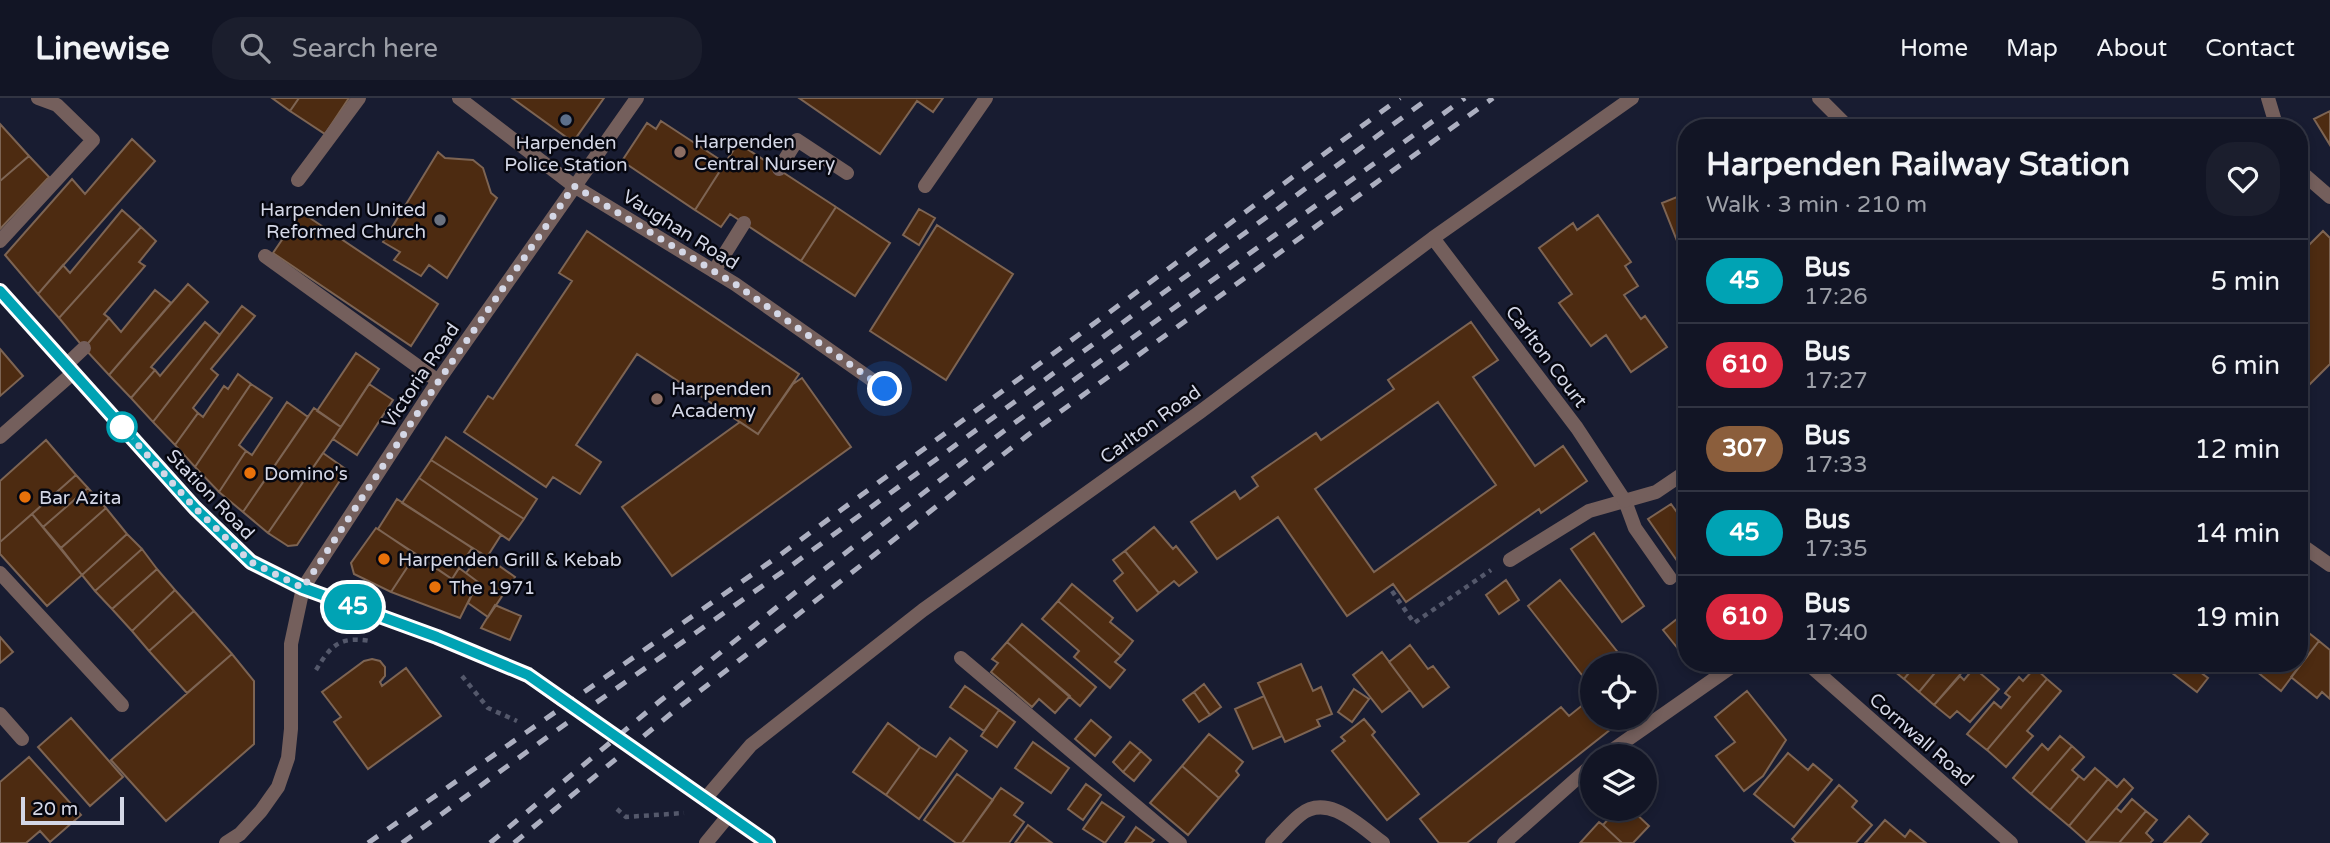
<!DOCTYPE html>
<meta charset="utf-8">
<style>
:root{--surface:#121525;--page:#1b1e2d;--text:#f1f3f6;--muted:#9c9fa7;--line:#313442}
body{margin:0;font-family:"Varela Round",sans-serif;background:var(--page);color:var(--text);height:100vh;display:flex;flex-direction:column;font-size:26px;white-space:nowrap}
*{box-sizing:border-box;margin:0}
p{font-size:23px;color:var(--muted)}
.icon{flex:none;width:38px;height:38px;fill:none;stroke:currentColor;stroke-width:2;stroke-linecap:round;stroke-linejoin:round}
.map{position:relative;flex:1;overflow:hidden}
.sheet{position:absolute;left:1678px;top:21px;width:630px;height:553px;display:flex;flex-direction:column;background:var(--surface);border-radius:28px;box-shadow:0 4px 10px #0003,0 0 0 2px var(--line)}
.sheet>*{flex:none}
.badge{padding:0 14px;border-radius:23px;font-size:24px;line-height:46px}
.buttons{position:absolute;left:1580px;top:555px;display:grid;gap:14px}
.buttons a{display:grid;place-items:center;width:77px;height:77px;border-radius:50%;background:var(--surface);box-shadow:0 4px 10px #0003,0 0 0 2px var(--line);font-size:35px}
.scale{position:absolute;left:21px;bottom:18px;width:103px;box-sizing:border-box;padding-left:7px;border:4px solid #d4d7e6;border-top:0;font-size:19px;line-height:24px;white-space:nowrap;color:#d4d7e6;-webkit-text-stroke:5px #060710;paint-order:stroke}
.you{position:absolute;width:35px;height:35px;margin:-18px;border:5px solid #fff;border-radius:50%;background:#1a73e8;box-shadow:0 0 0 10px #1a73e833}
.map>.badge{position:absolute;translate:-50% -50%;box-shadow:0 0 0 4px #fff}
.round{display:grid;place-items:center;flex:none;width:74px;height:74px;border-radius:28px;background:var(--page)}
.overview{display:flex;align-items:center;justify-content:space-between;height:119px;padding:0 28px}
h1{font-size:33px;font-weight:700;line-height:52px}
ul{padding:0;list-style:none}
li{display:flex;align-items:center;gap:21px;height:84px;padding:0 28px;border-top:2px solid var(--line)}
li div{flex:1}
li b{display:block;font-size:26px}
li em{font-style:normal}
li .badge{min-width:77px;font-weight:700;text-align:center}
header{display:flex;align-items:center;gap:42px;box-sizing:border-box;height:98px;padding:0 35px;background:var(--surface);border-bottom:2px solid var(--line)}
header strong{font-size:33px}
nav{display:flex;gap:38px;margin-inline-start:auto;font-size:24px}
.search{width:490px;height:63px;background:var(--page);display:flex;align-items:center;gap:18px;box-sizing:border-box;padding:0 24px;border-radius:28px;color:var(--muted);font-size:26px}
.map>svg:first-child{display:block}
</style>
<header>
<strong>Linewise</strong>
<div class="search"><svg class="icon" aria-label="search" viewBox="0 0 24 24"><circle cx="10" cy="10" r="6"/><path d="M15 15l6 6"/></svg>Search here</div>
<nav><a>Home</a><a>Map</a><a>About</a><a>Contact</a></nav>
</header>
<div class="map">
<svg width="2330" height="745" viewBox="0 0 2330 745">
<rect width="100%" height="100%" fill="#181c31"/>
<path fill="#4d2b11" stroke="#7d6453" stroke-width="2" fill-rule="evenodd" d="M272,0H299L290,13Z
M299,0H349L325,36L290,13Z
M512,0H604L573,44Z
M799,0H943L933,14L917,3L880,56Z
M2330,13V47L2314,21Z
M661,23L725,65L695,112L622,63L647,25L656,31Z
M0,26L29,58L0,83Z
M132,41L155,63L38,196L5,157L72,81L85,96Z
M738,45L836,109L801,163L730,116L721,129L695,112Z
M438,54L445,60L473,62L483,70L491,95L497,100L447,180L429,167L421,178L394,162L400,154L383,144Z
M29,58L49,79L0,131V83Z
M1687,95V168L1662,105Z
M836,109L890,145L855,198L801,163Z
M919,111L935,120L919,147L903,137Z
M122,112L141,129L59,220L38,196L63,167L70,175Z
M301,114L438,206L411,248L273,155Z
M1598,117L1631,164L1625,168L1638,188L1624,197L1641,221L1645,218L1667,249L1631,274L1606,237L1591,248L1559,205L1572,196L1539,150L1573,125L1577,132Z
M937,127L1013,176L946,282L870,233Z
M141,129L156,143L139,164L145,168L104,216L109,220L84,250L59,220Z
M587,133L799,276L758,336L637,256L576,347L601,364L580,396L553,379L546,389L464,334L488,298L493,301L572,183L559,175Z
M2323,133L2330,140V266L2300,296V156Z
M188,186L208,204L151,269L155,272L131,300L109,277Z
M155,192L171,205L109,277L84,250L109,220L121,234Z
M242,208L255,218L211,271L218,277L193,310L198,315L175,347L153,324Z
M205,224L220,237L153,324L131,300L155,272L160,278Z
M1471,224L1498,262L1473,279L1535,368L1563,348L1587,383L1541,415L1539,411L1406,504L1393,486L1347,518L1278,419L1217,461L1191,424L1235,393L1240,401L1258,388L1252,379L1316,335L1321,342L1394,291L1388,282ZM1438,304L1496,387L1374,474L1315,391Z
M0,251L23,278L0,298Z
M356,255L379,271L341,329L317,313Z
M238,276L251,286L195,369L175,347L198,315L203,319L224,288L228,291Z
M802,280L851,349L672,478L622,409L740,324L758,336L793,286Z
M251,286L272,300L239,347L246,353L219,394L195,369Z
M369,286L393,302L357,357L333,341Z
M287,304L308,319L243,414L219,394L246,353L252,357Z
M314,310L341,329L268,435L243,414Z
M446,339L537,401L524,421L431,362Z
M46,342L76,377L0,444V383Z
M323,355L347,372L297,447L288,448L268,435Z
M431,362L524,421L509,442L419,380Z
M76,377L88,390L43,429L32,416Z
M419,380L501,437L487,459L402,405Z
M88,390L106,410L61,450L43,429Z
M397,401L472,450L452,481L378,431Z
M1671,406L1687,428V477L1648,421Z
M106,410L127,436L82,477L61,450Z
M32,416L82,477L47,508L0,456V444Z
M1154,429L1173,451L1176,448L1197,474L1179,488L1174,483L1159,495L1125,453Z
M376,430L416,456L391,494L354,476L351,465Z
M1594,435L1644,508L1622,524L1571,451Z
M127,436L142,451L95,493L82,477Z
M142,451L157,471L112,511L95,493Z
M1125,453L1159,495L1137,513L1114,483L1123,475L1113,462Z
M481,455L515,479L488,519L468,505L478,484L466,475Z
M416,456L452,481L459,470L478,484L460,520L391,494Z
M157,471L175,492L132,533L112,511Z
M1506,482L1519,502L1499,516L1486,497Z
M1560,482L1628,567H1592V620H1625L1467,745H1439L1420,721L1561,609L1569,618L1589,602L1581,593L1589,586L1528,508Z
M1072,486L1113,520L1110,524L1133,543L1121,558L1058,503Z
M175,492L194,513L149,553L132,533Z
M1058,503L1121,558L1115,564L1125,572L1110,590L1074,559L1079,553L1042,521Z
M495,507L521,518L510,542L481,530Z
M194,513L232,556L187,595L149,553Z
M1687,513V562L1663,532Z
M1022,526L1096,589L1080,608L1007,544Z
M2300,528L2319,543L2281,593L2246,565H2300Z
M0,539L13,554L0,565Z
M2319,543L2330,552V601L2322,594L2317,600L2291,579Z
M1007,544L1070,598L1055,615L1039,601L1032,609L991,574L998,565L992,561Z
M1410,547L1428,571L1433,568L1449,589L1423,609L1389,564Z
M1382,554L1410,592L1382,614L1353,577Z
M232,556L254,583V646L166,723L111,662Z
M372,561L380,563L385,569V578L380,584L382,588L406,570L441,618L368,671L334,624L341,619L322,594L364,563Z
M1890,565H1917L1904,581L1888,568Z
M1917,565H1943L1919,594L1904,581Z
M1943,565H1970L1934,607L1919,594Z
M2171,565H2188L2208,580L2197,594L2167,571Z
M1301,566L1313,593L1321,589L1332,616L1317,622L1320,628L1285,644L1258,585Z
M1974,570L1999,591L1970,624L1957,613L1950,620L1934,607L1960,578L1964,582Z
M2035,570L2047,581L1987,652L1967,636L1994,604L2001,610L2010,599L2005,595L2019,579L2023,583Z
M2047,581L2061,593L2027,633L2033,638L2006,669L1987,652Z
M1204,586L1221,609L1210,617L1194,594Z
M965,588L999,612L984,633L950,609Z
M1354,591L1369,601L1352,624L1338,614Z
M1747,593L1786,642L1763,678L1744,693L1716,658L1735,644L1715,619Z
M1194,594L1210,617L1199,624L1183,602Z
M1264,598L1282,638L1253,651L1235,611Z
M999,612L1015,624L997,649L981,638Z
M71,620L123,679L90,708L38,649Z
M1364,621L1375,634L1372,637L1419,696L1387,722L1332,653L1345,643L1341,639Z
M1091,622L1111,639L1095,658L1075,641Z
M888,625L920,649L886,697L853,674Z
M1209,636L1243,664L1236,673L1239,677L1219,700L1182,668Z
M2060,638L2072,648L2031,696L2013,680L2042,646L2048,652Z
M950,640L967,653L919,721L886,697L920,649L936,659Z
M1033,644L1069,670L1051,695L1015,670Z
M1130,644L1141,653L1123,674L1113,664Z
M2072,648L2084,659L2072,672L2079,678L2050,712L2031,696Z
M1141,653L1151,662L1134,683L1123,674Z
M1788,655L1808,672L1813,666L1832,682L1794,729L1754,696Z
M29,659L81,717L50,744L40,733L26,745H0V684Z
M1182,668L1219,700L1188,737L1150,705Z
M2095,670L2108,681L2069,728L2050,712L2079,678L2084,682Z
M957,676L993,702L962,745H956L924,722Z
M2108,681L2117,689L2124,681L2133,690L2087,744L2069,728Z
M1086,686L1101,697L1083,722L1068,711Z
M1839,687L1857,703L1852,709L1872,727L1856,745H1796L1792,741Z
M1001,690L1023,705L1014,717L1024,724L1009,745H962Z
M2132,701L2146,713L2119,745L2087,744L2116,710L2121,714Z
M1102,704L1124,719L1105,745L1083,731Z
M1618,710H1630L1649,728L1633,745H1622L1603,727Z
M2146,713L2157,722L2146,735L2153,742L2150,745H2119Z
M2189,718L2208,736L2200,745H2164Z
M1885,722L1905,739L1910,732L1926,745H1865Z
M1599,724L1603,727L1622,745H1580Z
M1028,727L1052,745H1015Z
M1136,729L1154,742L1151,745H1125Z"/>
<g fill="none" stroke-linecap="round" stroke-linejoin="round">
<path stroke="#34384c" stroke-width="14" stroke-dasharray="14 7" stroke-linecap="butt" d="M562,602L665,673"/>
<path stroke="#54586b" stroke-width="4.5" stroke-dasharray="5 5" stroke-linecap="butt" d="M1392,493L1414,525L1491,472
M316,572C331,547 340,538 370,543
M462,578L488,610L517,623
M617,711L626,719L684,715"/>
<path stroke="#745f5c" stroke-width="14" d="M2268,0L2277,30
M779,71L797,42L847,75
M2300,73L2330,99
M298,82L359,0
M925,88L986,0
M0,143L93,42L57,7L38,0
M265,158L438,283
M714,173L744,125
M66,267L84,250
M1625,403L1635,430L1670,480
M1510,462L1589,413L1656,394L1687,373
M0,475L122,607
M961,560L1180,745
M0,616L22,641
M706,745L729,717"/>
<path stroke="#745f5c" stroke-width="14" d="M459,0L574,88L735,186L885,291
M1819,0L1849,30
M1433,140L1577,330L1625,403
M0,339L73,275
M2300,446L2330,467
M1807,565L2011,745
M1604,658L1737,565
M705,701L751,647L923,512L1200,314L1433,140L1632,0
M226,745L240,736L261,713L278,689L288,660L291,631V546L303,490L438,283L637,0
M1272,745C1281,736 1290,725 1300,717C1328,694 1361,729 1383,745
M1504,745L1592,667"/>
<path stroke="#a7857f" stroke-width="14" d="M0,193L195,410L251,464L303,490L437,539L528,577L562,602
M665,673L768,745"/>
<path stroke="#acafc0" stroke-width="5" stroke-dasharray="12 12" stroke-linecap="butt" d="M368,745L780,457L1400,0
M402,745L550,637L788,470L1429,0
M490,745L660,603L822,473L1013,326L1465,0
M514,745L673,614L1028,337L1493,0"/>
</g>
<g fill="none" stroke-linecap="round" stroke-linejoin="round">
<defs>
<path id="line" d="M0,193L195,410L251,464L303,490L437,539L528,577L768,745"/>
</defs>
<use href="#line" stroke="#fff" stroke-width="16"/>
<use href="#line" stroke="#00a3b4" stroke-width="10"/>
<path stroke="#d4d7e6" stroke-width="7" stroke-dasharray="0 12.6" d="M122,329L195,410L251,464L303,490L438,284L574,88L735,186L885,291"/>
</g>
<circle fill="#5c6f8a" stroke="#060710" stroke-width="2.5" cx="566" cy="22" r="7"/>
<g fill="#8d6e63" stroke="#060710" stroke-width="2.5">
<circle cx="680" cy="54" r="7"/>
<circle cx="657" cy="301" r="7"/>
</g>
<circle fill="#6b7280" stroke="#060710" stroke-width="2.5" cx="440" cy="122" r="7"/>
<circle fill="#fff" stroke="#00a3b4" stroke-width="3.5" cx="122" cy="329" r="14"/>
<g fill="#e8710a" stroke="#060710" stroke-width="2.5">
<circle cx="250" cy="375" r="7"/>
<circle cx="25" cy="399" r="7"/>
<circle cx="384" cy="461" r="7"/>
<circle cx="435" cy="489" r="7"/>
</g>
<g text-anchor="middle" stroke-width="5" stroke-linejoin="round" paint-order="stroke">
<g font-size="19" fill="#d4d7e6" stroke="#060710" text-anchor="start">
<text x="694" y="50">Harpenden<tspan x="694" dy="22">Central Nursery</tspan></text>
<text x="566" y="51" text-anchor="middle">Harpenden<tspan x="566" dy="22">Police Station</tspan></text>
<text x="426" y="118" text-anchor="end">Harpenden United<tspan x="426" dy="22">Reformed Church</tspan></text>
<text x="671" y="297">Harpenden<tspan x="671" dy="22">Academy</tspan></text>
<text x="264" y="382">Domino's</text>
<text x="39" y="406">Bar Azita</text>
<text x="398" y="468">Harpenden Grill &amp; Kebab</text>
<text x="449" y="496">The 1971</text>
</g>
<g font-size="19" fill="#d4d7e6" stroke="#060710">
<text transform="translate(681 131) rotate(32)" y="7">Vaughan Road</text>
<text transform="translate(1547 258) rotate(53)" y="7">Carlton Court</text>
<text transform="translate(420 277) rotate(-56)" y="7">Victoria Road</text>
<text transform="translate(1150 326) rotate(-36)" y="7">Carlton Road</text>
<text transform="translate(211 396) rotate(46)" y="7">Station Road</text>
<text transform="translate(1922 641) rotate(41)" y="7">Cornwall Road</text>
</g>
</g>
</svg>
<div class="buttons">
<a><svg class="icon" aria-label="locate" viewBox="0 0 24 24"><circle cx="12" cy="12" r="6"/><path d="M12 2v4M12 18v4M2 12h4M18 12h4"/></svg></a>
<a><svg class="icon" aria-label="layers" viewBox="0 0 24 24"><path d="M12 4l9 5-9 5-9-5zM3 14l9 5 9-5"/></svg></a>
</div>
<div class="scale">20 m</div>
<div class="you" style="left:885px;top:291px"></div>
<b class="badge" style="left:353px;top:509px;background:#00a3b4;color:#fff">45</b>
<section class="sheet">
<div class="overview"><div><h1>Harpenden Railway Station</h1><p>Walk · 3 min · 210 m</p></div><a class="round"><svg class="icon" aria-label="heart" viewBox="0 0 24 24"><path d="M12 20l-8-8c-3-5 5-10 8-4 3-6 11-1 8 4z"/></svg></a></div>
<ul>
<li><span class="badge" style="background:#00a3b4;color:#fff">45</span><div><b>Bus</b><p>17:26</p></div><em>5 min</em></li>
<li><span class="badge" style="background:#d7263d;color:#fff">610</span><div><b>Bus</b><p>17:27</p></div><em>6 min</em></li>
<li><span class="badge" style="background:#8b5e3c;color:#fff">307</span><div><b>Bus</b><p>17:33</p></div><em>12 min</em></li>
<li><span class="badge" style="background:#00a3b4;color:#fff">45</span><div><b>Bus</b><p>17:35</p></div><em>14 min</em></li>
<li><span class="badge" style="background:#d7263d;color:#fff">610</span><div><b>Bus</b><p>17:40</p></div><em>19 min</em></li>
</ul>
</section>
</div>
